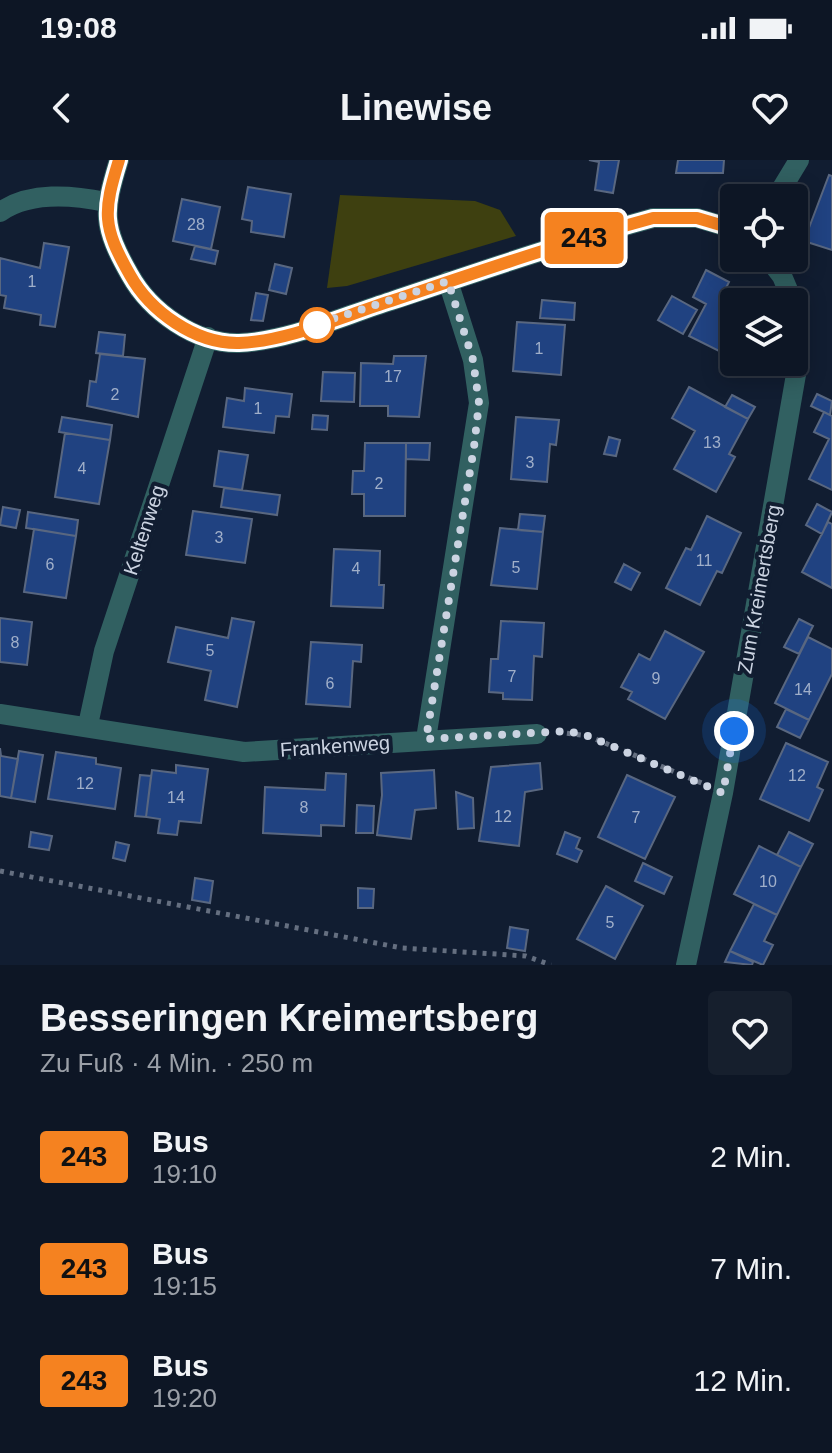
<!DOCTYPE html>
<html lang="de">
<meta charset="utf-8">
<style>
:root{--surface:#0d1625;--page:#161f2d;--text:#f1f3f6;--muted:#9a9fa7;--line:#2d3542}
body{margin:0;font-family:Helvetica,sans-serif;background:var(--page);color:var(--text);height:100vh;display:flex;flex-direction:column;font-size:30px;white-space:nowrap}
*{box-sizing:border-box;margin:0}
p{font-size:26px;color:var(--muted)}
.icon{flex:none;width:44px;height:44px;fill:none;stroke:currentColor;stroke-width:2;stroke-linecap:round;stroke-linejoin:round}
.map{position:relative;height:805px;overflow:hidden}
.details{display:flex;flex-direction:column;background:var(--surface);flex:1}
.details>*{flex:none}
.badge{padding:0 16px;border-radius:6px;font-size:28px;line-height:52px}
.buttons{position:absolute;left:720px;top:24px;display:grid;gap:16px}
.buttons a{display:grid;place-items:center;width:88px;height:88px;border-radius:8px;background:var(--surface);box-shadow:0 4px 20px #0003,0 0 0 2px var(--line);font-size:40px}
.you{position:absolute;width:40px;height:40px;margin:-20px;border:6px solid #fff;border-radius:50%;background:#1a73e8;box-shadow:0 0 0 12px #1a73e833}
.map>.badge{position:absolute;translate:-50% -50%;box-shadow:0 0 0 4px #fff}
.round{display:grid;place-items:center;flex:none;width:84px;height:84px;border-radius:8px;background:var(--page)}
.summary{display:flex;align-items:center;justify-content:space-between;height:136px;padding:0 40px}
h1{font-size:38px;font-weight:800;line-height:60px}
ul{padding:0;list-style:none}
li{display:flex;align-items:center;gap:24px;height:112px;padding:0 40px}
li div{flex:1}
li b{display:block;font-size:30px}
li em{font-style:normal}
li .badge{min-width:88px;font-weight:700;text-align:center}
.status{display:flex;justify-content:space-between;align-items:center;height:56px;padding:0 40px;background:var(--surface);direction:ltr}
.status svg{height:22px;fill:currentColor}
header{display:flex;justify-content:space-between;align-items:center;height:104px;padding:0 40px;background:var(--surface);font-size:36px;font-weight:800}
.map>svg:first-child{display:block}
</style>
<div class="status"><b>19:08</b><svg viewBox="0 0 49 12"><path d="M0 12V9h3v3zM5 12V6h3v6zM10 12V3h3v9zM15 12V0h3v12zM26 1h20v11H26zM47 4h2v5h-2z"/></svg></div>
<header><svg class="icon" aria-label="back" viewBox="0 0 24 24"><path d="M15 5l-7 7 7 7"/></svg>Linewise<svg class="icon" aria-label="heart" viewBox="0 0 24 24"><path d="M12 20l-8-8c-3-5 5-10 8-4 3-6 11-1 8 4z"/></svg></header>
<div class="map">
<svg width="832" height="805" viewBox="0 0 832 805">
<rect width="100%" height="100%" fill="#111d31"/>
<path fill="#3e4010" d="M340,35L475,41L500,50L516,76L347,126L327,128Z"/>
<path fill="#204281" stroke="#596780" stroke-width="2" d="M589,0H619L613,33L595,30L599,2Z
M678,0H724L723,13H676Z
M829,15L832,16V90L804,81Z
M248,27L291,34L284,77L251,72L252,61L242,59Z
M182,39L220,47L211,89L173,81Z
M44,83L69,87L55,167L40,165L41,155L4,148L6,136L0,135V98L40,108Z
M195,86L218,91L215,104L191,99Z
M275,104L292,108L286,134L269,130Z
M706,110L729,122L722,136L734,142L733,198L689,176L706,144L693,137Z
M256,133L268,135L263,161L251,160Z
M672,136L697,150L683,174L658,160Z
M542,140L575,143L574,160L540,158Z
M517,162L565,165L561,215L513,211Z
M99,172L125,175L123,196L96,193Z
M100,194L145,199L138,257L87,246L90,221L96,222Z
M394,196H426L419,257L388,256V246H360L361,203L393,204Z
M323,212L355,213L354,242L321,241Z
M689,227L748,259L729,294L735,297L716,332L674,309L695,271L672,258Z
M245,228L292,234L289,257L276,256L274,273L223,267L227,238L244,241Z
M817,234L832,241L830,255L811,246Z
M732,235L755,247L748,259L725,247Z
M824,252L832,256V330L809,319L829,279L814,272Z
M313,255L328,256L327,270L312,269Z
M62,257L112,265L110,280L59,272Z
M516,257L559,260L556,285L550,284L547,322L511,319Z
M65,273L110,280L99,344L55,337Z
M609,277L620,280L616,296L604,294Z
M365,283H406L405,356H364V334H352L353,311H364Z
M406,283H430L429,300L406,299Z
M219,291L248,295L242,330L214,326Z
M224,328L280,335L277,355L221,347Z
M817,344L832,352L822,374L806,365Z
M3,347L20,350L16,368L0,365Z
M193,351L252,359L245,403L186,395Z
M28,352L78,360L76,376L26,368Z
M520,354L545,356L543,372L518,370Z
M707,356L741,373L722,413L717,411L700,445L666,428L686,388L691,390Z
M828,362L832,364V428L802,412Z
M500,368L543,372L537,429L491,425Z
M34,369L76,376L66,438L24,432Z
M334,389L380,391L379,425H384L383,448L331,446Z
M624,404L640,413L631,430L615,422Z
M0,458L32,462L27,505L0,502Z
M232,458L254,462L237,547L205,540L211,511L168,502L176,467L228,478Z
M799,459L813,466L799,494L784,487Z
M501,461L544,463L542,497L534,496L532,540L503,539V533L489,532L491,499H498Z
M665,471L704,492L665,559L628,539L632,532L621,527L639,494L650,500Z
M808,477L832,489V514L809,560L775,543Z
M311,482L362,485L361,502L353,501L350,547L306,544Z
M786,549L809,560L800,578L777,567Z
M786,583L828,602L817,627L823,630L809,661L760,639Z
M0,588L1,596L18,599L11,638L0,636Z
M19,591L43,595L35,642L11,638Z
M56,592L96,598V604L121,608L115,649L48,639Z
M540,603L542,629L525,632L519,686L479,681L491,607Z
M176,605L208,609L201,663L179,661L177,675L158,673L160,659L146,657L152,610L176,613Z
M434,610L436,648L415,650L411,679L377,675L382,635L381,613Z
M326,613L346,614L344,666L321,665V676L263,673L265,627L325,630Z
M140,615L151,616L146,657L135,656Z
M627,615L675,637L645,699L598,677Z
M456,632L473,638L474,668L458,669Z
M357,645L374,646L373,673H356Z
M31,672L52,676L49,690L29,687Z
M565,672L580,678L576,688L582,691L577,702L557,694Z
M789,672L813,684L801,707L777,695Z
M116,682L129,685L125,701L113,698Z
M759,686L801,707L777,755L734,734Z
M643,703L672,717L664,734L635,721Z
M195,718L213,721L210,743L192,740Z
M606,726L643,746L615,799L577,779Z
M358,728L374,729L373,748H358Z
M754,744L777,755L764,781L773,785L763,805L730,791Z
M510,767L528,770L525,791L507,788Z
M730,791L753,802L752,805L725,802Z"/>
<g fill="none" stroke-linecap="round" stroke-linejoin="round">
<path stroke="#656f80" stroke-width="5" stroke-dasharray="4 6" stroke-linecap="butt" d="M557,572L588,576L704,624
M0,711L402,788L526,796L551,805"/>
<path stroke="#316061" stroke-width="20" d="M119,0C103,52 102,66 130,115C150,151 195,184 239,183C289,181 343,156 391,141C478,112 565,82 653,58H697L734,69
M776,38L799,0
M0,52C30,31 72,35 106,42
M768,98L782,116L793,142
M0,554L244,592L537,574
M88,565L104,491L208,177
M426,579L479,243L473,200L448,121
M686,805L723,633L798,203L794,146"/>
</g>
<g fill="none" stroke-linecap="round" stroke-linejoin="round">
<defs>
<path id="line" d="M119,0C103,52 102,66 130,115C150,151 195,184 239,183C289,181 343,156 391,141C478,112 565,82 653,58H697L734,69"/>
</defs>
<use href="#line" stroke="#fff" stroke-width="18"/>
<use href="#line" stroke="#f58220" stroke-width="12"/>
<path stroke="#cbd3e1" stroke-width="8" stroke-dasharray="0 14.4" d="M317,165L305,168L448,121L473,200L479,243L474,287L426,579L568,571L588,576L723,633L734,571"/>
</g>
<circle fill="#fff" stroke="#f58220" stroke-width="4" cx="317" cy="165" r="16"/>
<g text-anchor="middle" stroke-width="8" stroke-linejoin="round" paint-order="stroke">
<g font-size="16" fill="#a0afc9">
<text x="196" y="70">28</text>
<text x="32" y="127">1</text>
<text x="539" y="194">1</text>
<text x="393" y="222">17</text>
<text x="115" y="240">2</text>
<text x="258" y="254">1</text>
<text x="712" y="288">13</text>
<text x="530" y="308">3</text>
<text x="82" y="314">4</text>
<text x="379" y="329">2</text>
<text x="219" y="383">3</text>
<text x="704" y="406">11</text>
<text x="50" y="410">6</text>
<text x="516" y="413">5</text>
<text x="356" y="414">4</text>
<text x="15" y="488">8</text>
<text x="210" y="496">5</text>
<text x="512" y="522">7</text>
<text x="656" y="524">9</text>
<text x="330" y="529">6</text>
<text x="803" y="535">14</text>
<text x="797" y="621">12</text>
<text x="85" y="629">12</text>
<text x="176" y="643">14</text>
<text x="304" y="653">8</text>
<text x="503" y="662">12</text>
<text x="636" y="663">7</text>
<text x="768" y="727">10</text>
<text x="610" y="768">5</text>
</g>
<g font-size="20" fill="#cbd3e1" stroke="#111d31">
<text transform="translate(144 370) rotate(-72)" y="7">Keltenweg</text>
<text transform="translate(759 429) rotate(-80)" y="7">Zum Kreimertsberg</text>
<text transform="translate(335 586) rotate(-4)" y="7">Frankenweg</text>
</g>
</g>
</svg>
<div class="buttons">
<a><svg class="icon" aria-label="locate" viewBox="0 0 24 24"><circle cx="12" cy="12" r="6"/><path d="M12 2v4M12 18v4M2 12h4M18 12h4"/></svg></a>
<a><svg class="icon" aria-label="layers" viewBox="0 0 24 24"><path d="M12 4l9 5-9 5-9-5zM3 14l9 5 9-5"/></svg></a>
</div>
<div class="you" style="left:734px;top:571px"></div>
<b class="badge" style="left:584px;top:78px;background:#f58220;color:#111">243</b>
</div>
<section class="details">
<div class="summary"><div><h1>Besseringen Kreimertsberg</h1><p>Zu Fuß · 4 Min. · 250 m</p></div><a class="round"><svg class="icon" aria-label="heart" viewBox="0 0 24 24"><path d="M12 20l-8-8c-3-5 5-10 8-4 3-6 11-1 8 4z"/></svg></a></div>
<ul>
<li><span class="badge" style="background:#f58220;color:#111">243</span><div><b>Bus</b><p>19:10</p></div><em>2 Min.</em></li>
<li><span class="badge" style="background:#f58220;color:#111">243</span><div><b>Bus</b><p>19:15</p></div><em>7 Min.</em></li>
<li><span class="badge" style="background:#f58220;color:#111">243</span><div><b>Bus</b><p>19:20</p></div><em>12 Min.</em></li>
</ul>
</section>
